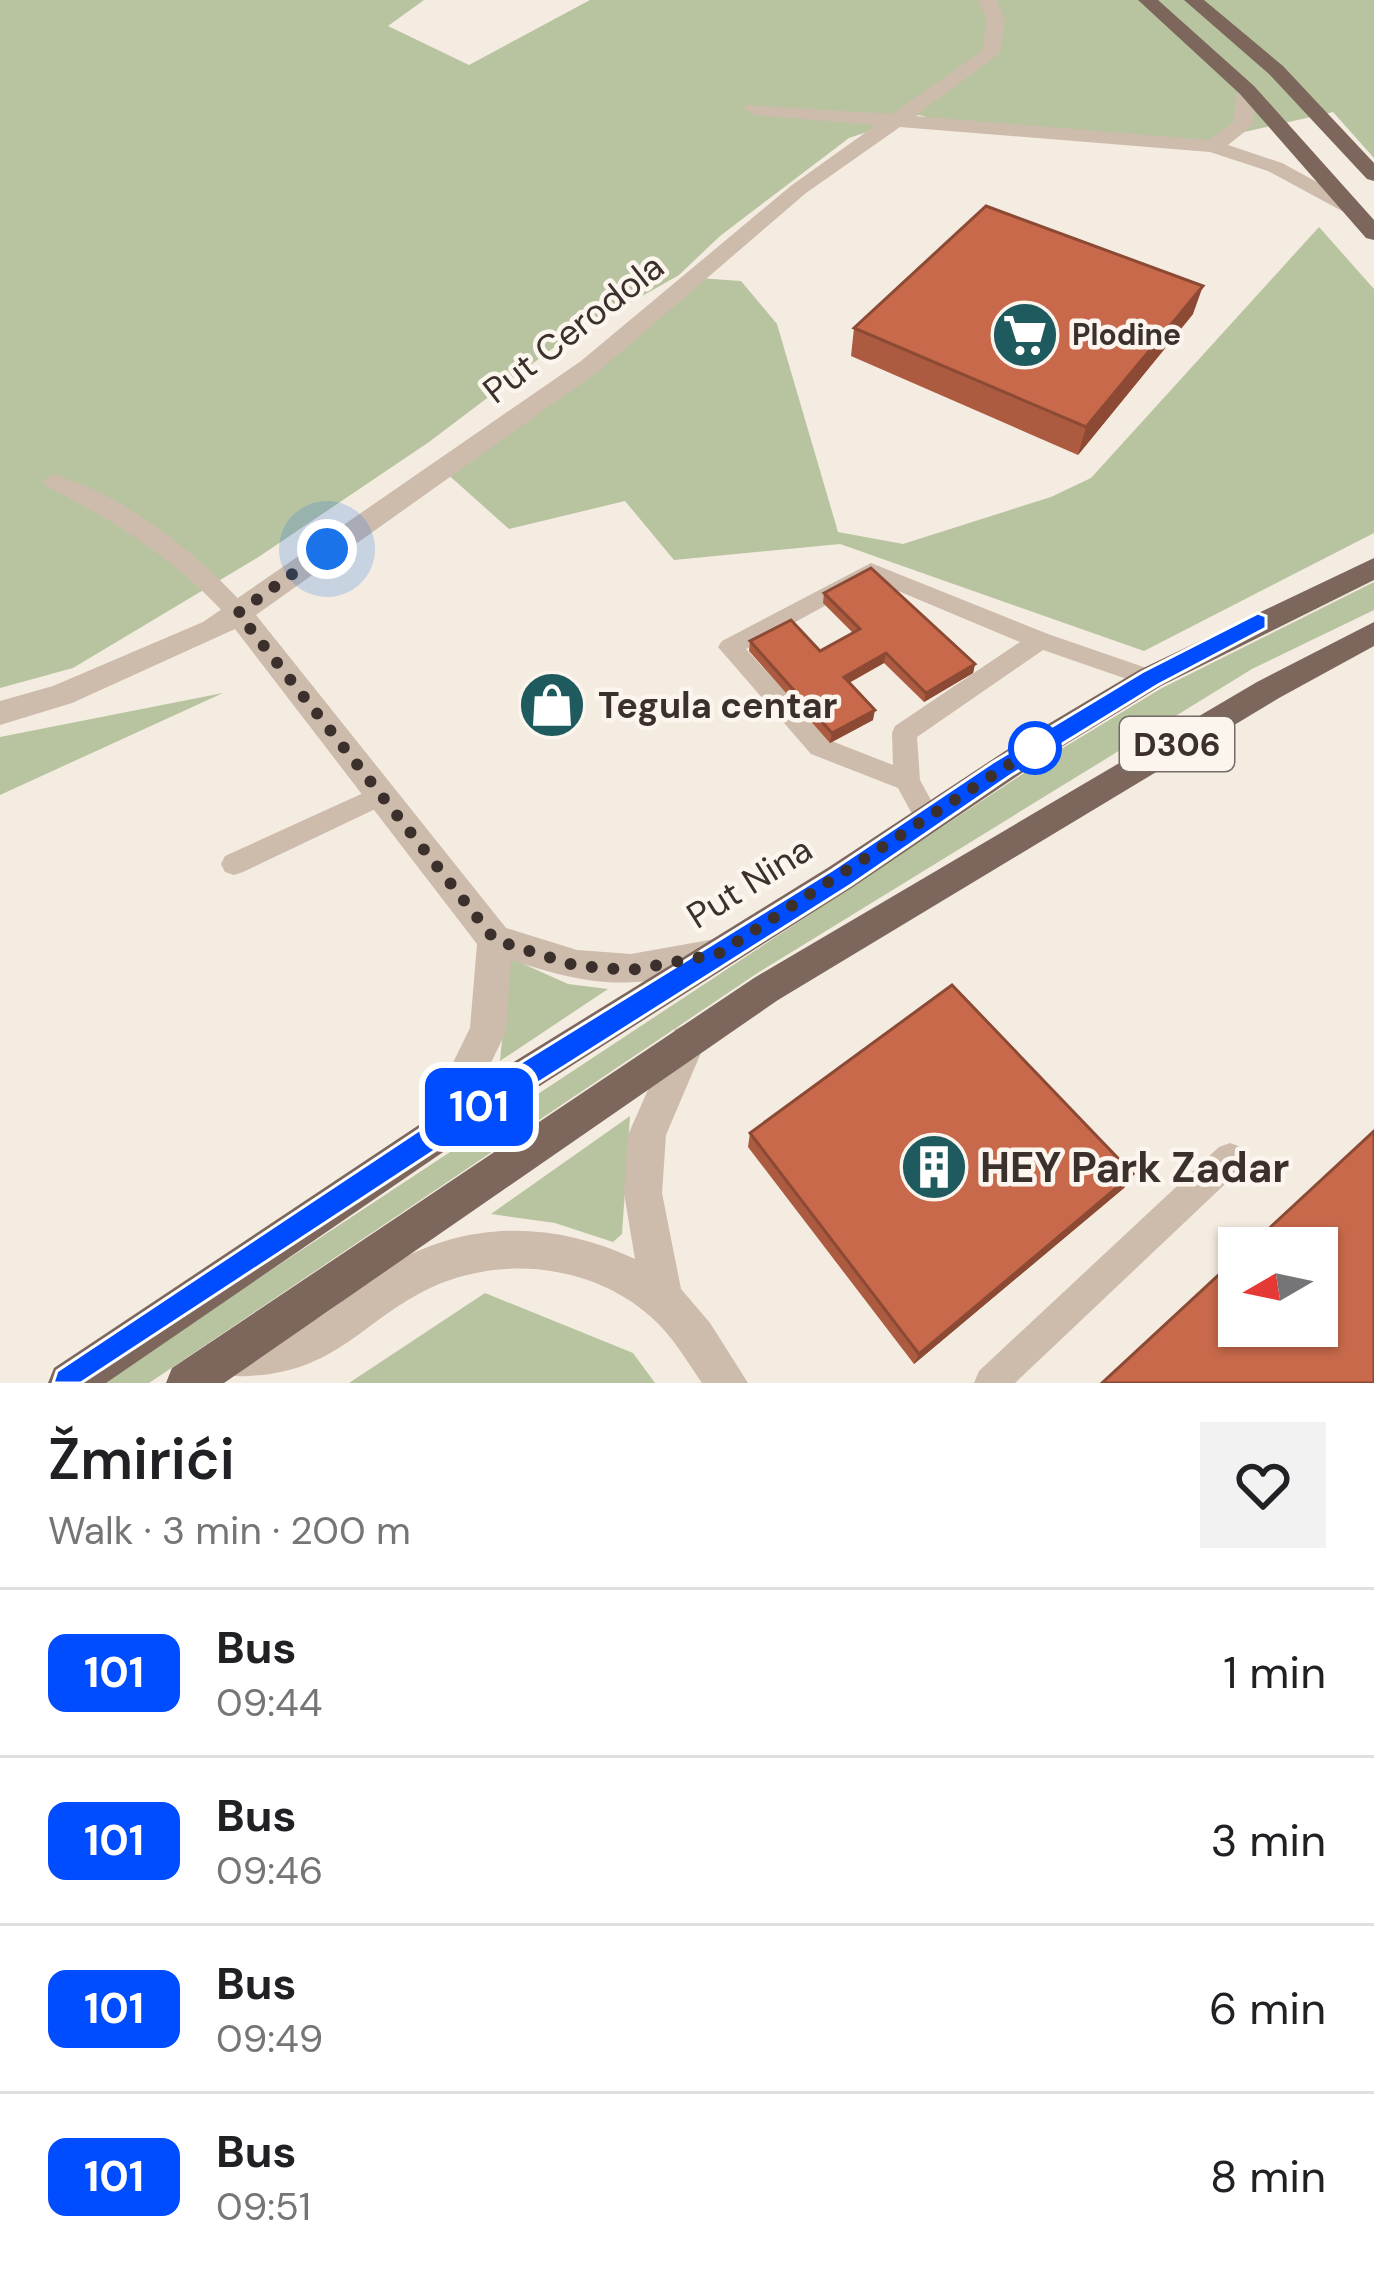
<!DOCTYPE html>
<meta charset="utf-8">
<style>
:root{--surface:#fff;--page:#f2f2f2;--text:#202124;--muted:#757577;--line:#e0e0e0}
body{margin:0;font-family:"DM Sans",sans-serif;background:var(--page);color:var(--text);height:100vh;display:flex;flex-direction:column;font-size:45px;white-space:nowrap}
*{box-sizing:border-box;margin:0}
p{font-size:39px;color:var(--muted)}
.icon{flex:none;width:66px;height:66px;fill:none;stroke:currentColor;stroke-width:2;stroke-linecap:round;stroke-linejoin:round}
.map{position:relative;height:1383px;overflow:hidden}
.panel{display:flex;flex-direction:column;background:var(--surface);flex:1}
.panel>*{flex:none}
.badge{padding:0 24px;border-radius:18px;font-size:42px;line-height:78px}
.needle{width:78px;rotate:261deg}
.controls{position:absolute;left:1218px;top:1227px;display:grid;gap:24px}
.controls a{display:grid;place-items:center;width:120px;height:120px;border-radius:0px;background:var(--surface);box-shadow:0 3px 9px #0004;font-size:60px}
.you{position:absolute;width:60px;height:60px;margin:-30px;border:9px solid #fff;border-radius:50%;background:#1a73e8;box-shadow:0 0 0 18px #1a73e833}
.map>.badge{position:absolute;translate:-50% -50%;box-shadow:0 0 0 6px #fff}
.round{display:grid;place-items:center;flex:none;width:126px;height:126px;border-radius:0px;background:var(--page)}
.overview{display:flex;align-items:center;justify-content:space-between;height:204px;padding:0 48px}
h1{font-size:57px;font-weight:600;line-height:90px}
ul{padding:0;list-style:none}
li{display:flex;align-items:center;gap:36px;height:168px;padding:0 48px;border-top:3px solid var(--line)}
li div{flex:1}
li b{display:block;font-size:45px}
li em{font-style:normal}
li .badge{min-width:132px;font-weight:700;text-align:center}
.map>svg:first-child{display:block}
</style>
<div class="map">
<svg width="1374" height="1383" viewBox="0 0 1374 1383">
<rect width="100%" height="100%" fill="#f4ebe1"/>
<path fill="#b8c4a0" d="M0,0H424L388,26L469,65L590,0H1374V158L1333,112L1186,145L973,130L919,115L849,138L720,236L679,275L561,342L429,442L257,558L73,668L0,688Z
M1319,227L1374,289V533L1144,651L840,544L674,560L625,501L509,529L444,471L698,278L741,281L777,324L838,532L903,544L1051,497L1091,478Z
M1374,582V610L1252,669L756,974L149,1383H100L1053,754L1162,688Z
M223,693L0,795V737Z
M510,958L568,984L608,989L500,1061Z
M630,1116L622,1234L613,1242L555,1223L491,1214Z
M485,1293L633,1353L655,1383H349Z"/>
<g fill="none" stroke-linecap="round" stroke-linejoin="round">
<path fill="#cdbbac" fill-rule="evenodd" d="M53,474C128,498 194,550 246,607L249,613L246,619H230C176,560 117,522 46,486L42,481Z
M871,563L1048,634L1158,672L1162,678L1158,684L1150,687L1043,650L917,737L920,780L940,817L936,825L927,828L918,825L898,788L811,754L718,647L722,641ZM872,580L1020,642L895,726L892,733L893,765L829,740L746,649Z
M381,785L390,788L394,795L390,802L243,872L234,875L225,872L221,864L225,856Z
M1230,1143L1241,1147L1245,1158L1241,1169L1015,1383H974L979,1371L1219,1147Z"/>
<path fill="#cdbbac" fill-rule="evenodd" d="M978,0H996L1005,20L1000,53L915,116L1208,140L1233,123L1237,90L1247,84L1257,90L1253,125L1228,145L1282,163L1361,206L1342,211L1268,171L1210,152L900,127L806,193L599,371L256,615L506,928L577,950L631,954L715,939L727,944L732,955L727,966L715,971C624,987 600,989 511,960L506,1030L501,1042L449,1149L436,1155L423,1149L417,1136L470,1028L477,944L235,629L72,703L0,725V701L53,686L203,622L581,361L792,185L876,125L754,115L744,109L747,105L892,114L982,51L987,20Z
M688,1024L701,1029L706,1041L666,1135L662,1193L681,1289L710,1323L748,1383H702C686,1360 672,1335 651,1317C591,1263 496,1254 424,1291C364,1322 337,1367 262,1375C245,1376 233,1378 217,1372L211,1357L217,1342C246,1330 279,1337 307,1324C334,1311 356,1287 381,1271C462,1219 551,1220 635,1259L624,1193L628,1135L675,1029Z"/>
<path fill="#7d675c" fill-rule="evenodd" d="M1138,0H1158L1254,86L1374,220V240L1366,238L1240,94Z
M1184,0H1204L1283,66L1374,163V181L1367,179L1269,74Z
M1374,558V580L1161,686L1050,754L853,887L538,1087L106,1383H48L54,1368L512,1063L829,867L1028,736L1139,670Z
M1374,622V646L1279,698L778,1000L224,1383H166L172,1368L754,978L1257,682Z"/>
</g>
<path fill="#ac5a40" d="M1193,314L1078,455L851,356L854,328Z
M824,593L975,664L973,673L924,702L884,663L849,683L873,720L830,743L749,651L750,641L820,651L853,633L823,603Z
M750,1133L1133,1174L1124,1188L914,1364L748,1147Z"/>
<path fill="#8c4a34" d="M1203,286L1193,314L1078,455L1086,427Z
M886,653L884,663L843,686L844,677Z
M975,664L973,673L924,702L926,693Z
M875,710L873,720L830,743L832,733Z
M1133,1174L1124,1188L914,1364L919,1354Z"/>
<path fill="#c8694b" stroke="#8c4a34" stroke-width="3" d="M986,206L1203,286L1086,427L854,328Z
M871,568L975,664L926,693L886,653L844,677L875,710L832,733L750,641L791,620L820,651L860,629L824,593Z
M952,985L1133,1174L919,1354L750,1133Z
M1374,1131V1383H1102L1239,1256V1326H1317V1248H1248Z"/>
<path fill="#004cff" stroke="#fff" stroke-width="3" d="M1258,613L1266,616V628L1158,685L1010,776L851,885L535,1085L81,1383H53L57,1371L515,1066L832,870L993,762L1142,672Z"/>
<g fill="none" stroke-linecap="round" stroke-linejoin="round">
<path stroke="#3b302b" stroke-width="12" stroke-dasharray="0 21.6" d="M327,549L238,613L495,940L577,966L631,970L718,954L1039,745L1035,748"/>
</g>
<defs>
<symbol id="supermarket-disc" viewBox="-11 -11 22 22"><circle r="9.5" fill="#1f5a5e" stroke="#fbf5ee"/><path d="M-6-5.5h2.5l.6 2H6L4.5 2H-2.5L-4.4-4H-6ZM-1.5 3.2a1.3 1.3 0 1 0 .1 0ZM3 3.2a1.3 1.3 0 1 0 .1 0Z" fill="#fff"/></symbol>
<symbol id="shop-disc" viewBox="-11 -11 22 22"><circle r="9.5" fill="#1f5a5e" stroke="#fbf5ee"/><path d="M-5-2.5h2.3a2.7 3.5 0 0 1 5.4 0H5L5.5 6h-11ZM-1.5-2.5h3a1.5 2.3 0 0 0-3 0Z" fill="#fff"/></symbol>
<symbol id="building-disc" viewBox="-11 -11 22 22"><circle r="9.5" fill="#1f5a5e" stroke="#fbf5ee"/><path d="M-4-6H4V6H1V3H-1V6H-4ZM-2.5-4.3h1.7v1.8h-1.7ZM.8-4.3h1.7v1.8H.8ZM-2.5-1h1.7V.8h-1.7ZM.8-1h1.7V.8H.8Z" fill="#fff"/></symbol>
</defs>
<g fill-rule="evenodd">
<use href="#supermarket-disc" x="987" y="297" width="76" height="76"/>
<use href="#shop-disc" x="514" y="667" width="76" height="76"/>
<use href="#building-disc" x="896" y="1129" width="76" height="76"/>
</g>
<circle fill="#fff" stroke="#004cff" stroke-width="6" cx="1035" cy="748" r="24"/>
<g text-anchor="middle" stroke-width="9" stroke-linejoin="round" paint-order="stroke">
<g font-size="30" font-weight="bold" fill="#3b302b" stroke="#fbf5ee" text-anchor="start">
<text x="1072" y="345">Plodine</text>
</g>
<rect fill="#fbf5ee" stroke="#756b66" stroke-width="3" x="1120" y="717" width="114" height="54" rx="9"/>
<g font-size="33" font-weight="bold" fill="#3b302b">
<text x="1177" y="756">D306</text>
</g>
<g font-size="36" fill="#3b302b" stroke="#fbf5ee">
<text transform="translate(573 328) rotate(-38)" y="13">Put Cerodola</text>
<text transform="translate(749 882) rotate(-32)" y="13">Put Nina</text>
</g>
<g font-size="36" font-weight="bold" fill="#3b302b" stroke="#fbf5ee" text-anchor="start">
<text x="598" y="718">Tegula centar</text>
</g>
<g font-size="42" font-weight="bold" fill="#3b302b" stroke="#fbf5ee" text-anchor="start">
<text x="980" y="1182">HEY Park Zadar</text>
</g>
</g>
</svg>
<div class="controls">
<a><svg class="needle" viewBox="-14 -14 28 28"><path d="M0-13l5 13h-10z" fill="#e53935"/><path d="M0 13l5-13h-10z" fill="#757577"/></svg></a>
</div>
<div class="you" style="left:327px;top:549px"></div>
<b class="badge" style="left:479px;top:1107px;background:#004cff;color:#fff">101</b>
</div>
<section class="panel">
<div class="overview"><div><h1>Žmirići</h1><p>Walk · 3 min · 200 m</p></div><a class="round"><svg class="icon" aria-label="heart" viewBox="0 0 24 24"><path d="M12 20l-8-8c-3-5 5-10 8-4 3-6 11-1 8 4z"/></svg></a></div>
<ul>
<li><span class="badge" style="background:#004cff;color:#fff">101</span><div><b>Bus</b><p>09:44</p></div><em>1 min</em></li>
<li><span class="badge" style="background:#004cff;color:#fff">101</span><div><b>Bus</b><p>09:46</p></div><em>3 min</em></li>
<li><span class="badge" style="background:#004cff;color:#fff">101</span><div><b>Bus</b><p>09:49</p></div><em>6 min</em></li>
<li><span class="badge" style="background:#004cff;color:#fff">101</span><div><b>Bus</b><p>09:51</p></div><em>8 min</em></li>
</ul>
</section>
